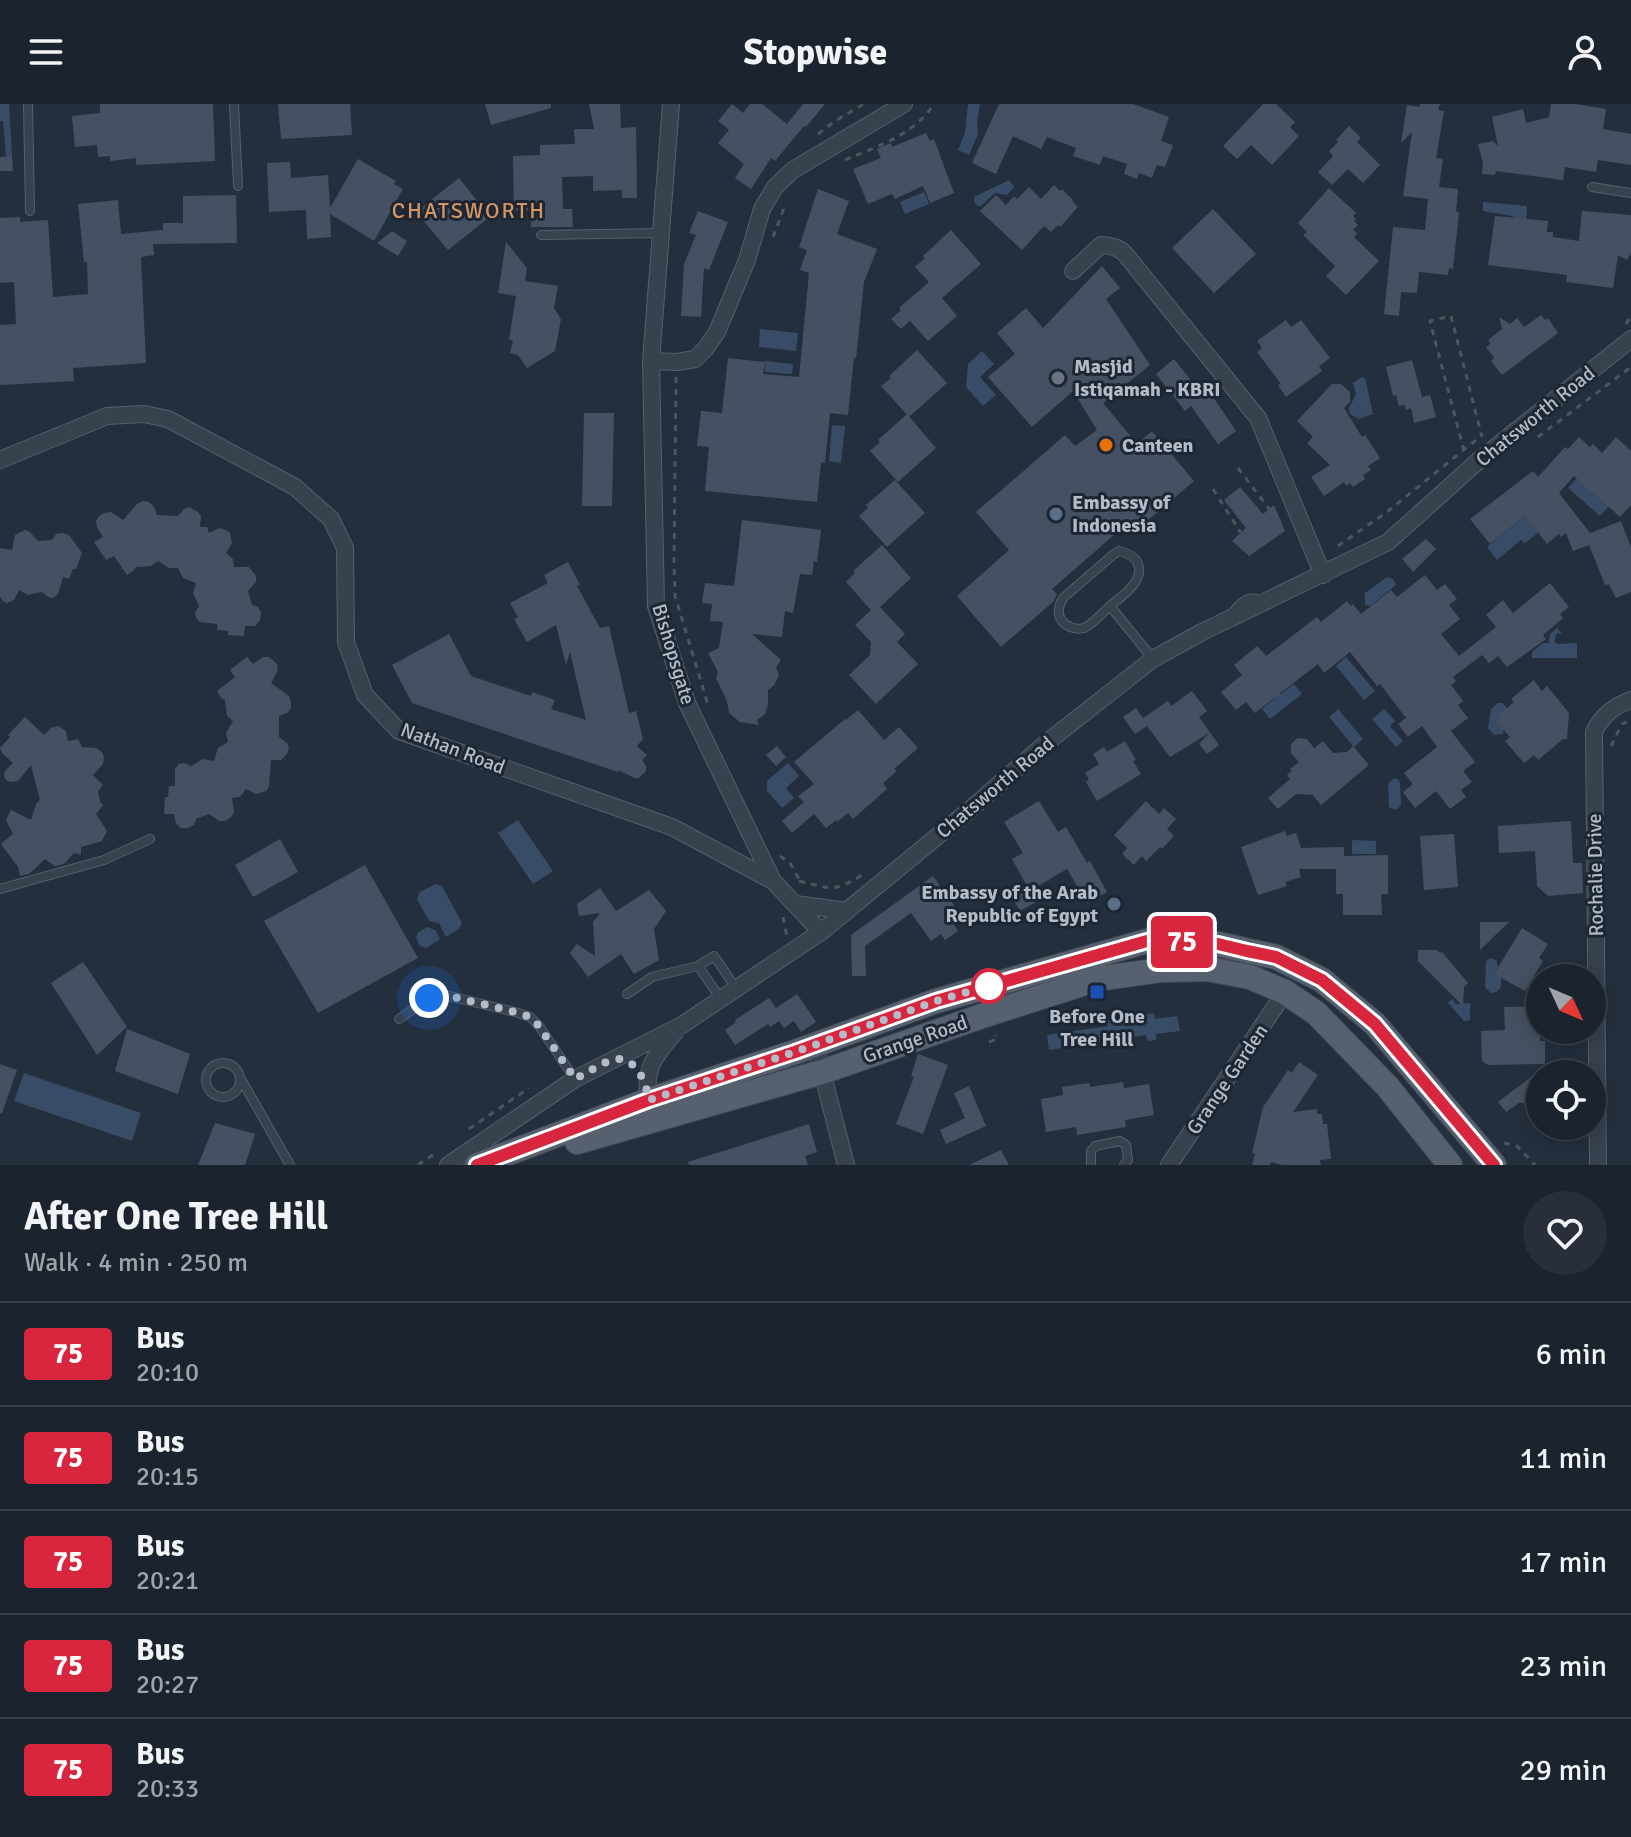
<!DOCTYPE html>
<meta charset="utf-8">
<style>
:root{--surface:#1b232e;--page:#282f3a;--text:#f1f3f6;--muted:#a0a4aa;--line:#39404a}
body{margin:0;font-family:Signika,sans-serif;background:var(--page);color:var(--text);height:100vh;display:flex;flex-direction:column;font-size:30px;white-space:nowrap}
*{box-sizing:border-box;margin:0}
p{font-size:26px;color:var(--muted)}
.icon{flex:none;width:44px;height:44px;fill:none;stroke:currentColor;stroke-width:2;stroke-linecap:round;stroke-linejoin:round}
.map{position:relative;height:1061px;overflow:hidden}
.side{display:flex;flex-direction:column;background:var(--surface);flex:1}
.side>*{flex:none}
.badge{padding:0 16px;border-radius:6px;font-size:28px;line-height:52px}
.needle{width:52px;rotate:134deg}
.controls{position:absolute;left:1526px;top:860px;display:grid;gap:16px}
.controls a{display:grid;place-items:center;width:80px;height:80px;border-radius:50%;background:var(--surface);box-shadow:0 4px 20px #0003,0 0 0 2px var(--line);font-size:40px}
.you{position:absolute;width:40px;height:40px;margin:-20px;border:6px solid #fff;border-radius:50%;background:#1a73e8;box-shadow:0 0 0 12px #1a73e833}
.map>.badge{position:absolute;translate:-50% -50%;box-shadow:0 0 0 4px #fff}
.round{display:grid;place-items:center;flex:none;width:84px;height:84px;border-radius:42px;background:var(--page)}
.overview{display:flex;align-items:center;justify-content:space-between;height:136px;padding:0 24px}
h1{font-size:38px;font-weight:700;line-height:60px}
ul{padding:0;list-style:none}
li{display:flex;align-items:center;gap:24px;height:104px;padding:0 24px;border-top:2px solid var(--line)}
li div{flex:1}
li b{display:block;font-size:30px}
li em{font-style:normal}
li .badge{min-width:88px;font-weight:700;text-align:center}
header{display:flex;justify-content:space-between;align-items:center;height:104px;padding:0 24px;background:var(--surface);font-size:36px;font-weight:700}
.map>svg:first-child{display:block}
</style>
<header><svg class="icon" aria-label="menu" viewBox="0 0 24 24"><path d="M4 6h16M4 12h16M4 18h16"/></svg>Stopwise<svg class="icon" aria-label="person" viewBox="0 0 24 24"><circle cx="12" cy="8" r="4"/><path d="M4 21q1-7 8-7t8 7"/></svg></header>
<div class="map">
<svg width="1631" height="1061" viewBox="0 0 1631 1061">
<rect width="100%" height="100%" fill="#242f3e"/>
<path fill="#394c67" d="M0,0H9L12,52L6,53L3,17H0Z
M968,0H980L977,17L978,30L969,51L958,46L965,29Z
M1009,76L1014,83L1007,91L995,89L981,102H978L974,98V93Z
M924,88L929,100L905,110L900,98Z
M1483,98L1527,102L1526,125L1512,112L1483,107Z
M760,225L798,229L796,247L759,243Z
M982,247L994,260L980,273L996,291L983,302L966,283L968,260Z
M765,257L793,260L792,270L765,268Z
M1362,273L1365,274L1373,310L1359,315L1350,310L1349,304L1356,290L1353,279Z
M832,321L845,322L841,359L829,357Z
M1577,374L1611,400L1600,412L1568,384Z
M1525,412L1539,428L1525,439L1521,436L1497,456L1487,443Z
M1387,473L1393,475L1396,481L1370,502L1365,501V489Z
M1557,524L1562,530L1558,529L1555,532V538L1558,540L1577,539V554H1532V548L1543,539H1549L1550,530Z
M1346,553L1375,587L1364,596L1336,562Z
M1294,580L1302,590L1270,615L1262,605L1274,595L1273,592L1276,587L1281,590Z
M1498,599H1503L1508,606L1503,630L1494,631L1488,624L1491,605Z
M1338,605L1363,635L1354,643L1329,613Z
M1384,605L1395,617L1390,622L1403,637L1396,643L1372,615Z
M788,659L799,672L786,684L794,694L782,704L767,687V677Z
M1394,674L1398,675L1400,679L1401,701L1396,706L1389,703L1388,680Z
M518,716L553,767L533,780L498,729Z
M1352,736L1376,737V750H1352Z
M436,780L442,782L462,819L459,825L446,833L439,819L429,817L417,795L420,788Z
M428,823L435,826L440,835L426,844L420,842L416,834L418,828Z
M1491,854L1497,857L1498,863L1494,869L1501,874V883L1497,888L1491,889L1485,883L1486,857Z
M1452,895L1456,900L1470,899V916L1464,917L1448,899Z
M1154,909L1155,915L1177,912L1180,927L1156,930V936L1148,937L1146,931L1049,946L1047,931L1108,922L1107,916Z
M24,969L141,1009L132,1037L14,997Z"/>
<path fill="#455162" d="M100,0H213L215,57L136,61V54L110,57V52L98,53L97,41L75,43L72,12L100,9Z
M278,0H350L352,31L281,35Z
M485,0H551V4L491,21Z
M589,0H620L621,24L636,23L637,94H622V86L593,87V72L562,73L563,105H572L573,123H531V106L514,107L513,52L540,51V41L575,40L574,25H594Z
M732,0L743,9L750,0H762L787,20L803,0H825L806,23L804,22L775,57L771,54L751,85L735,74L744,60L718,39L729,26L718,17Z
M999,0H1133L1169,13L1161,37L1173,41L1165,63L1157,61L1152,74L1139,69L1137,75L1124,70L1127,60L1103,52L1100,61L1073,52L1076,44L1047,33L1041,45L1013,32L996,70L972,59Z
M1263,0H1276L1295,18L1290,23L1299,32L1272,61L1251,41L1237,55L1223,42Z
M1420,0H1440L1438,6L1444,7L1436,54L1443,55L1439,83L1458,85L1456,108H1459L1453,165L1449,164L1448,171L1419,168L1417,189L1401,188L1399,212L1384,210L1393,123L1425,126L1428,95L1403,92L1412,28L1401,39L1407,1L1420,3Z
M1551,0H1575L1606,5L1603,25L1631,30V61L1598,56L1596,68L1565,63L1563,76L1496,67L1495,71L1482,70L1483,59L1478,40L1493,37L1498,42L1492,13L1523,5L1526,19L1549,13Z
M1349,22L1361,34L1357,38L1380,61L1363,79L1348,65L1332,81L1318,68L1333,52L1329,47L1338,38L1336,36Z
M926,29L930,37L934,35L954,89L930,99L923,82L895,95L892,90L868,100L853,65L881,54L877,45L891,39L892,43Z
M12,52L13,67H0V53Z
M358,55L396,77L394,80L403,85L374,137L330,110L331,133L307,135L306,106L269,108L267,59L290,58L291,74L328,71L330,104Z
M459,74L486,108H482L487,115L448,146L416,108Z
M1054,81L1060,87L1062,85L1073,96L1072,97L1078,103L1060,123L1058,121L1051,128L1044,122L1022,146L980,107L996,91L1006,101L1014,92L1017,95L1029,83L1041,95Z
M1329,84L1356,109L1353,112L1356,115L1354,117L1358,121L1353,126L1357,129L1354,133L1379,157L1346,191L1326,172L1335,162L1303,131L1307,128L1298,119Z
M818,85L849,97L837,130L877,145L864,178L856,255L854,253L848,311L830,309L825,359L821,358L817,398L705,387L709,343L697,342L701,307L722,309L728,254L765,258L763,270L799,273L809,169L800,166L807,146L799,143Z
M236,91L237,139L153,140L154,151L141,153L146,259L73,264L74,277L0,281V221L16,220L14,178L0,179V114L20,113V118L48,116L53,193L88,190L87,158H84L78,100L118,96L121,130L163,126V119H183V92Z
M1213,105L1256,150L1214,189L1172,144Z
M698,107L728,118L709,166L704,164L701,213L681,212L684,160L696,131L689,129Z
M1582,107L1631,111V149L1627,156L1618,151L1613,184L1566,178L1567,171L1488,161L1495,112L1548,117L1547,128H1553V133L1579,137Z
M951,126L981,160L942,194L957,212L928,237L910,217L901,225L891,215L901,206L899,204L929,178L915,163L925,154L923,152Z
M392,127L407,137L398,152L377,139Z
M506,138L527,164L525,177L558,182L554,204L561,215L555,247L527,264L518,251L510,249L513,236H509L516,192L498,189Z
M1102,162L1120,184L1106,195L1150,261L1103,299L1137,340L1152,327L1194,377L1138,425L1130,417L1052,485L1057,490L1054,497L1001,543L957,492L1009,446L976,408L1065,331L1075,342L1097,326L1073,287L1032,323L988,273L1015,250L997,229L1026,204L1043,224Z
M1541,211L1545,216L1548,214L1558,229L1502,271L1491,257L1494,254L1486,243L1491,240L1488,236L1502,225L1499,213L1510,220L1517,214L1524,223Z
M1286,216L1291,223L1301,216L1330,254L1319,262L1322,267L1286,293L1278,281L1281,280L1257,248L1262,244L1257,237Z
M917,246L947,279L909,313L881,282L891,274L889,272Z
M1174,255L1205,294L1211,290L1236,327L1218,340L1191,302L1185,307L1156,270Z
M1412,256L1422,293L1430,291L1436,313L1414,319L1411,304L1406,306L1405,301L1399,302L1396,291L1393,292L1386,263Z
M1332,280H1341L1350,288V298L1344,304L1362,333L1365,331L1380,354L1368,362L1371,366L1363,371L1365,375L1353,383L1350,379L1346,382L1344,378L1324,392L1311,373L1330,361L1307,339L1313,333L1297,317Z
M584,309H614L612,402H582Z
M907,310L936,344L898,378L870,347L880,338L878,336Z
M1579,333L1590,343L1593,340L1602,349L1616,333L1631,347V401L1620,413L1574,372L1559,389L1590,429L1621,417L1631,443V488L1616,494L1609,480L1605,481L1589,441L1573,447L1566,429L1561,433L1559,430L1547,440L1525,412L1490,440L1470,415L1533,367L1538,373L1565,343L1568,345Z
M895,376L925,409L887,443L859,412L868,404L866,401Z
M1240,383L1263,410L1274,401L1285,427L1249,452L1232,437L1246,424L1224,396Z
M143,397L149,398L154,403L157,411L178,412L184,405L189,403L198,408L201,412L200,423H207L209,429L220,424L226,426L230,429L232,439L226,449L233,455L234,463H249L256,472V478L248,487L252,501L258,503L261,509L260,516L255,522H245L244,532L228,531V527L217,526V520L200,518L196,514L195,509L199,502L193,489L196,479L183,474L178,464H169L158,457L151,462L136,463L133,467L127,471L114,452L106,456L94,438L103,433L97,423L96,417L99,412L104,409L111,408L123,416L137,400Z
M742,416L821,426L817,458L814,457L812,471L800,470L793,509L785,507L782,533L752,530L781,556L776,563L779,571L774,581L768,586V601L765,610L757,616L759,621L740,618L729,609L727,597L716,574L718,568L708,549L719,544L723,518L710,517L712,500L702,499L705,479L734,482Z
M25,426L30,428L38,437L52,436L56,430L62,429L69,431L82,449L76,465H73L69,475L63,473L58,490L53,494L48,493L42,488L28,491L19,486L14,496L7,499L4,498L0,493V444L12,446L15,431Z
M1426,435L1436,445L1413,468L1402,455Z
M882,441L911,474L880,503L905,530L897,538L918,560L876,600L849,571L870,551L871,538L855,521L871,506L846,478L855,469L853,467Z
M568,458L580,481L577,482L600,524L609,522L629,609L636,607L643,635L637,642L647,651L642,656L646,662V667L639,674H635L618,666V668L412,599L392,561L449,530L471,572L531,592L532,588L555,596L551,605L586,616L570,548L566,561L556,521L527,538L514,515L518,513L510,499L548,479L544,471Z
M1425,471L1437,486L1445,480L1457,495L1449,501L1460,515L1441,530L1459,552L1496,523L1486,511L1503,496L1513,509L1550,479L1569,503L1560,510L1563,514L1543,531L1546,535L1507,563L1498,552L1489,559L1482,551L1453,573L1456,577L1451,581L1463,597L1458,601L1468,614L1451,627L1475,658L1463,667L1472,678L1461,686L1466,693L1450,705L1436,687L1415,704L1403,688L1413,680L1404,669L1437,643L1422,622L1408,633L1398,620L1406,614L1380,580L1377,582L1350,548L1324,569L1318,560L1255,609L1246,598L1236,606L1221,588L1242,571L1234,561L1257,542L1266,552L1317,513L1321,518L1347,497L1351,502L1353,500L1361,510L1391,486L1397,493Z
M247,553L253,560L263,553H269L277,560L278,566L271,579L289,592L291,598V604L287,609L279,612V633L287,639L289,644L287,650L281,656H271L269,683L266,687L256,690L246,685L240,693L232,694L234,709L230,714L225,717H219L209,710L196,715L194,721L188,724H181L176,720L174,710H164L165,693H168L169,682H175V665L179,660L184,659L191,662L203,655L214,657L218,644L228,638L226,629L233,617L227,612L225,596L221,594L217,587L235,573L230,566Z
M1534,576L1542,587L1547,582L1569,609L1567,635H1563L1538,656L1534,651L1524,659L1505,637L1510,633L1498,619L1499,611L1514,598L1511,595Z
M1192,587L1207,607L1199,613L1219,641L1207,650L1199,640L1209,629L1170,653L1147,622L1135,630L1123,613L1136,604L1143,614L1168,597L1171,602Z
M858,606L884,636L899,623L918,644L894,665L897,667L883,679L887,685L853,715L848,709L837,718L836,716L826,724L814,710L792,729L782,717L804,698L798,692L814,680L794,658L845,615L846,616Z
M25,613L44,631L51,624L58,622L66,627L68,637L78,635L82,643L96,644L102,648L104,653L103,660L93,671L103,681L98,687L100,698L103,701L96,710L107,727L102,737L81,743V751L74,749L64,760L55,762L45,755L29,770L20,772L18,763L1,740L13,730L6,716L11,706L31,716L36,700L40,696L31,661L18,677L10,678L6,676L4,672L5,667L13,659L2,649L0,644L10,633L8,631Z
M1298,634L1307,635L1314,644L1323,637L1333,649L1347,648L1353,642L1369,661L1321,701L1313,691L1296,690L1278,705L1268,694L1290,675L1287,671L1292,667L1290,665L1299,658L1291,649V640Z
M1125,637L1136,656L1133,657L1141,670L1097,697L1086,678L1089,675L1085,669L1099,660L1093,650L1104,643L1107,648Z
M777,642L786,653L776,662L766,651Z
M1039,697L1058,728L1066,723L1087,759L1090,757L1107,788L1087,799L1067,765L1038,782L1045,793L1020,807L1011,792L1027,782L1012,755L1023,749L1004,718Z
M1146,697L1159,710L1164,704L1176,715L1167,725L1174,732L1162,745L1160,743L1146,757L1142,752L1134,761L1122,750L1127,744L1114,731Z
M1571,717L1573,759H1582L1583,789L1548,792L1537,782L1535,747L1499,749L1498,722Z
M1285,727L1287,732L1296,729L1301,744L1344,743V752L1388,751V790H1381L1382,811H1343V790H1336V765H1299L1301,773L1285,778L1287,782L1258,791L1241,743Z
M1454,730L1458,783L1424,786L1420,732Z
M280,735L298,768L253,793L235,761Z
M365,761L418,854L318,909L264,817Z
M933,772L963,814L954,821L958,827L945,836L941,830L931,837L911,809L865,842L866,872H852L851,831Z
M600,784L616,807L649,786L666,807L654,825L659,856L634,870L621,850L588,873L570,849L577,840L595,852L593,818L600,809L579,812L577,800Z
M1480,818H1509L1480,846Z
M1522,824L1548,840L1539,854L1543,857L1525,887L1494,870Z
M1418,846H1436L1440,849L1442,848L1468,879L1464,883L1463,902L1418,857Z
M83,858L127,923L97,951L51,879Z
M797,890L816,918L801,928L794,917L784,924L779,917L770,923L768,920L735,941L725,926L736,918L735,916L769,894L776,904Z
M1540,902V937H1545V960L1488,961L1482,957L1481,927L1505,926L1504,903Z
M127,925L190,950L178,990L115,967Z
M918,950L948,961L923,1030L896,1020L914,973L911,972Z
M1299,958L1318,971L1293,1008L1317,1005V1010H1322L1323,1020H1327L1331,1055L1320,1056L1321,1061H1282L1271,1058L1270,1061H1252L1255,1050L1252,1049L1263,1003L1288,966L1292,969Z
M0,960L17,966L2,1009H0Z
M1540,966V998L1519,999L1506,1008L1498,998Z
M1123,978L1124,984L1149,980L1154,1011L1125,1016L1126,1023L1077,1031L1076,1023L1046,1028L1041,995L1063,991L1062,983L1089,979L1090,983Z
M969,982L986,1022L946,1040L940,1026L965,1014L954,989Z
M215,1019L255,1030L245,1061H198Z
M809,1020L817,1048L805,1052L808,1061H689L688,1058Z
M1001,1046L1009,1061H969Z"/>
<g fill="none" stroke-linecap="round" stroke-linejoin="round">
<defs>
<path id="service" d="M28,0L30,107
M234,0L238,82
M1592,83L1631,89
M541,131L660,129
M1119,447C1127,449 1135,452 1138,460C1145,478 1120,493 1108,504C1101,510 1092,521 1084,524C1076,526 1067,523 1062,517C1056,509 1059,501 1063,494L1114,450Z
M1110,502L1153,555
M1233,508C1243,496 1250,490 1265,498
M0,785L104,756L150,735
M698,862L721,895
M627,890L652,873L698,862L714,852L736,884
M399,915L429,894L441,890L515,908L530,913L539,922L575,975
M206 976a17 17 0 1 1 34 0a17 17 0 1 1-34 0Z
M241,975L290,1061
M1091,1061V1047L1095,1042L1120,1037L1126,1041L1128,1056L1124,1061"/>
<path id="minor" d="M671,0L651,257L656,502L687,599L773,777
M1073,167L1101,141C1112,142 1119,143 1126,151L1258,314L1323,471
M651,257L677,258L695,255L706,244L717,228L747,156L762,105L775,83L793,66L904,0
M0,356L107,312L144,310L168,315L295,383L331,415L345,444L346,538L365,591L399,627L672,723L773,777L821,828
M795,800L847,807
M815,941L846,1061
M649,996C643,965 656,950 675,928
M448,1061L575,975L682,921L821,828L973,703L1046,639L1153,555L1202,528L1388,438L1477,358L1631,235
M1169,1061L1285,888
M1598,1061L1594,628C1602,611 1614,602 1631,596"/>
<path id="primary" d="M577,1038L822,968L982,912L1097,875L1161,866L1208,865L1250,873L1285,888L1316,909L1387,982L1450,1061
M477,1061L649,996L795,948L936,897L1147,837L1218,840L1276,853L1322,876L1375,920L1494,1061"/>
</defs>
<use href="#service" stroke="#565f6c" stroke-width="10"/>
<use href="#minor" stroke="#565f6c" stroke-width="18"/>
<use href="#primary" stroke="#414a57" stroke-width="26"/>
<path stroke="#44595c" stroke-width="3" stroke-dasharray="6 6" stroke-linecap="butt" d="M818,30L835,17L864,0
M845,56C878,42 914,31 934,0
M773,133L786,99
M1626,220L1631,212
M676,273L674,456L675,492L709,604
M1538,333L1631,263
M1165,343L1172,336
M1464,347L1430,217L1451,212L1482,333
M1238,364L1269,405
M1213,385L1241,429
M1338,442L1387,408L1481,332
M1611,642L1622,620L1631,616
M780,752L790,759L800,777
M799,777C831,784 831,790 862,771
M783,813L787,833
M989,938L997,935L995,931
M469,1025L529,984
M1504,1039L1517,1042L1535,1061
M418,1061L437,1048"/>
<use href="#service" stroke="#38414e" stroke-width="8"/>
<use href="#minor" stroke="#38414e" stroke-width="16"/>
<use href="#primary" stroke="#56606e" stroke-width="24"/>
</g>
<g fill="none" stroke-linecap="round" stroke-linejoin="round">
<defs>
<path id="line" d="M477,1061L649,996L795,948L936,897L1147,837L1218,840L1247,847L1276,853L1322,876L1375,920L1494,1061"/>
</defs>
<use href="#line" stroke="#fff" stroke-width="18"/>
<use href="#line" stroke="#d7263d" stroke-width="12"/>
<path stroke="#b4bcc9" stroke-width="8" stroke-dasharray="0 14.4" d="M429,894L441,890L515,908L530,913L539,922L575,975C585,970 605,957 615,955C637,953 646,979 649,996L795,948L936,897L989,882"/>
</g>
<circle fill="#6b7280" stroke="#1d2633" stroke-width="3" cx="1058" cy="274" r="8"/>
<circle fill="#e8710a" stroke="#1d2633" stroke-width="3" cx="1106" cy="341" r="8"/>
<g fill="#5c6f8a" stroke="#1d2633" stroke-width="3">
<circle cx="1056" cy="410" r="8"/>
<circle cx="1114" cy="800" r="8"/>
</g>
<circle fill="#fff" stroke="#d7263d" stroke-width="4" cx="989" cy="882" r="16"/>
<rect fill="#1a4fb4" stroke="#1d2633" stroke-width="3" x="1089" y="880" width="16" height="16" rx="4"/>
<g text-anchor="middle" stroke-width="6" stroke-linejoin="round" paint-order="stroke">
<g font-size="20" font-weight="bold" fill="#b4bcc9" stroke="#1d2633" text-anchor="start">
<text x="1074" y="269">Masjid<tspan x="1074" dy="23">Istiqamah - KBRI</tspan></text>
<text x="1122" y="348">Canteen</text>
<text x="1072" y="405">Embassy of<tspan x="1072" dy="23">Indonesia</tspan></text>
<text x="1098" y="795" text-anchor="end">Embassy of the Arab<tspan x="1098" dy="23">Republic of Egypt</tspan></text>
<text x="1097" y="919" text-anchor="middle">Before One<tspan x="1097" dy="23">Tree Hill</tspan></text>
</g>
<g font-size="20" fill="#b4bcc9" stroke="#1d2633">
<text transform="translate(1535 312) rotate(-39)" y="7">Chatsworth Road</text>
<text transform="translate(674 550) rotate(73)" y="7">Bishopsgate</text>
<text transform="translate(453 644) rotate(21)" y="7">Nathan Road</text>
<text transform="translate(995 683) rotate(-40)" y="7">Chatsworth Road</text>
<text transform="translate(1595 771) rotate(-91)" y="7">Rochalie Drive</text>
<text transform="translate(915 935) rotate(-19)" y="7">Grange Road</text>
<text transform="translate(1227 975) rotate(-56)" y="7">Grange Garden</text>
</g>
<g font-size="22" letter-spacing="2" fill="#d59563" stroke="#1d2633">
<text x="469" y="114">CHATSWORTH</text>
</g>
</g>
</svg>
<div class="controls">
<a><svg class="needle" viewBox="-14 -14 28 28"><path d="M0-13l5 13h-10z" fill="#e53935"/><path d="M0 13l5-13h-10z" fill="#a0a4aa"/></svg></a>
<a><svg class="icon" aria-label="locate" viewBox="0 0 24 24"><circle cx="12" cy="12" r="6"/><path d="M12 2v4M12 18v4M2 12h4M18 12h4"/></svg></a>
</div>
<div class="you" style="left:429px;top:894px"></div>
<b class="badge" style="left:1182px;top:838px;background:#d7263d;color:#fff">75</b>
</div>
<section class="side">
<div class="overview"><div><h1>After One Tree Hill</h1><p>Walk · 4 min · 250 m</p></div><a class="round"><svg class="icon" aria-label="heart" viewBox="0 0 24 24"><path d="M12 20l-8-8c-3-5 5-10 8-4 3-6 11-1 8 4z"/></svg></a></div>
<ul>
<li><span class="badge" style="background:#d7263d;color:#fff">75</span><div><b>Bus</b><p>20:10</p></div><em>6 min</em></li>
<li><span class="badge" style="background:#d7263d;color:#fff">75</span><div><b>Bus</b><p>20:15</p></div><em>11 min</em></li>
<li><span class="badge" style="background:#d7263d;color:#fff">75</span><div><b>Bus</b><p>20:21</p></div><em>17 min</em></li>
<li><span class="badge" style="background:#d7263d;color:#fff">75</span><div><b>Bus</b><p>20:27</p></div><em>23 min</em></li>
<li><span class="badge" style="background:#d7263d;color:#fff">75</span><div><b>Bus</b><p>20:33</p></div><em>29 min</em></li>
</ul>
</section>
